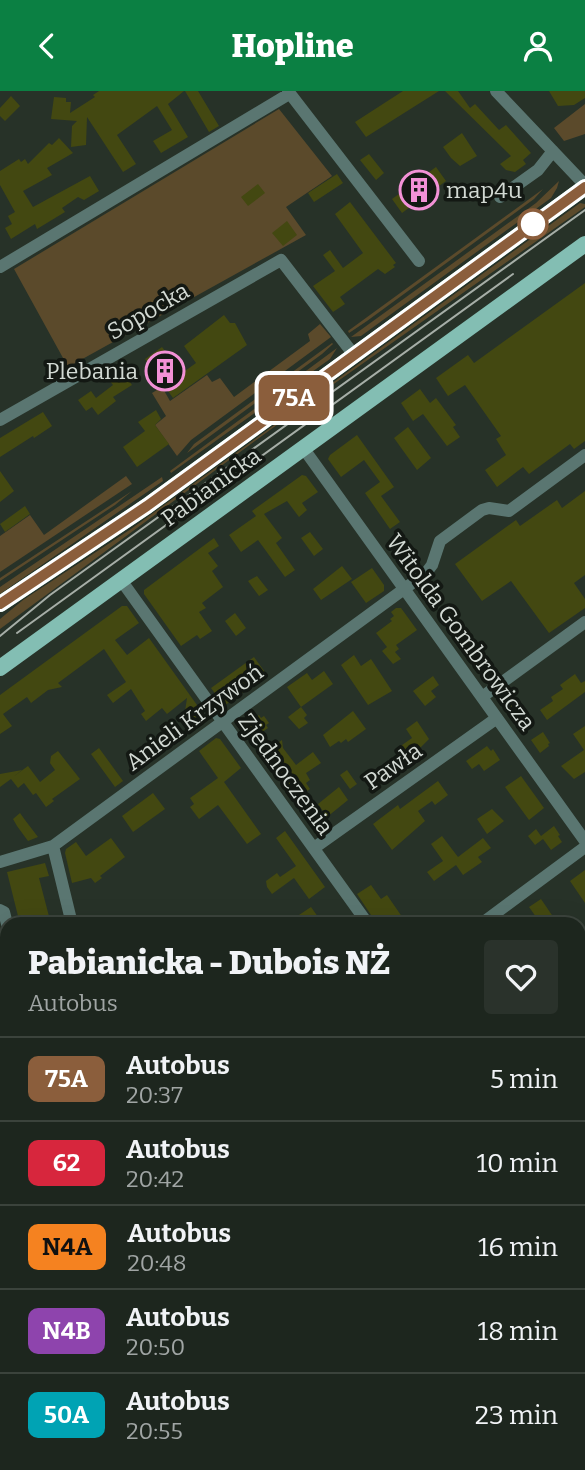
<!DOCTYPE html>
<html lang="pl">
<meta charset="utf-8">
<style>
:root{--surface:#1d261e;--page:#2a322b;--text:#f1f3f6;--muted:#a0a5a4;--line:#3b433c;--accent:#0b8043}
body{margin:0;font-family:Bitter,serif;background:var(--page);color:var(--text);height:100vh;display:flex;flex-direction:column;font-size:26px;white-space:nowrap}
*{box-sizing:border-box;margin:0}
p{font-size:23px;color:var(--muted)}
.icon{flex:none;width:38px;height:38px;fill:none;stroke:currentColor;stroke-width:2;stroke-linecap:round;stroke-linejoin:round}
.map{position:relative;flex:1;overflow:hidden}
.sheet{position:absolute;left:0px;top:826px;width:586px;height:553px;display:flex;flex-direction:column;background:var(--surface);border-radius:21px 21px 0 0;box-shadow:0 7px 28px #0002,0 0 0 2px var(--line)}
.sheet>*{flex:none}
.badge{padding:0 14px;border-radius:10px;font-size:24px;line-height:46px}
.map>.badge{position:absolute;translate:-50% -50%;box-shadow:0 0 0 4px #fff}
.round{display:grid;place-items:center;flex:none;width:74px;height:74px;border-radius:7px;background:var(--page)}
.overview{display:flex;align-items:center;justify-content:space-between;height:119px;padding:0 28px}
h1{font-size:33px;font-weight:800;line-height:52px}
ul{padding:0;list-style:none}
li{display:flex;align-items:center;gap:21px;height:84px;padding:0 28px;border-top:2px solid var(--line)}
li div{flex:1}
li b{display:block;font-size:26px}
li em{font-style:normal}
li .badge{min-width:77px;font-weight:700;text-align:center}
header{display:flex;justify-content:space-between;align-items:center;height:91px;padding:0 28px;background:var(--accent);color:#fff;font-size:32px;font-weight:800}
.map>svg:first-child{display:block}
</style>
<header><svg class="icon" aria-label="back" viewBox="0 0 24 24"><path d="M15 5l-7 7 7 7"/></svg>Hopline<svg class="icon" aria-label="person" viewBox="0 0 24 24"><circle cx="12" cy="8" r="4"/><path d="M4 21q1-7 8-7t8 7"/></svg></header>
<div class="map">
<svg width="585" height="1379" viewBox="0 0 585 1379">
<rect width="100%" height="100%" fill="#273228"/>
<path fill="#5b4a2b" d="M585,13V43L564,50L554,37Z
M279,18L332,85L286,116L306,144L68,276L14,178Z
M559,90L557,97L551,107L361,245L351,246L536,112Z
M543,98L534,108L367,230L349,242L348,240Z
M580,112L585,113V116L304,314L0,538V528L23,509L131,438Z
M320,233L331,246L191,349L177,365L155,334L166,325L152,302L162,296L170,310L207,284L212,291L220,287L234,306L310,250L308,243Z
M332,252L333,253L322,263L187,362L194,353Z
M337,257L330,268L171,382L170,380Z
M126,385L132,393L0,481V445L30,424L44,444Z
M162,386L163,390L0,503V496Z
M132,400L115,414L0,490V487Z"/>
<path fill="#434811" d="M99,0H184L168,13L188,46L161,62L153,50L172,39L157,15L117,44L136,73L123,81L87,26L86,54L71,56L72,35L77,30L51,28L54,6L66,7V11H71L70,22L95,6L93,4Z
M185,0H198L219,35L209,41Z
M403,0H439L366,46L355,31Z
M445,0H458L470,17L475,13L499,39L506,34L531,62L523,69L526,73L515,81L506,79L500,73L511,65Z
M549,0H585V7L574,14L558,15Z
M11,5L20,15L5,30L0,25V17Z
M462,42L477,65L460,75L451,67L443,56Z
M59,47L73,62L47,77L52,84L23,100L33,116L90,85L99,100L84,109L78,106L62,117L65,121L37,138L35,133L11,148L5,137L12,133L8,125L15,121L0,94V80L19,68L21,71L25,68L28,73L49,52L52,54Z
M369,63L384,82L376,89L360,69Z
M436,76L446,90L402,122L392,108Z
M337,83L343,92L314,111L308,102Z
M258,93L265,102L248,115L241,106Z
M350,111L396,172L393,174L395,176L385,183L378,178L340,206L345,213L333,221L313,195L335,180L323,164L330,159L343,177L363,162L335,123Z
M287,130L297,144L283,155L272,142Z
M585,192V350L574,358L570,353L529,383L523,376L497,396L485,379L506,364L496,348L501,345L465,294L448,305L436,287L468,264L474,272Z
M224,224L230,232H235L247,254L173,307L145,268L162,256L182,282L196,272L184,255Z
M122,279L124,283L130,280L128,288L132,294L113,306L116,310L98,324L92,316L86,320L78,309L91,300L96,307L113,294L109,289Z
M420,298L430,312L436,307L456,334L453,336L460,346L447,355L423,323L413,330L401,312Z
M156,319L161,328L155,334L169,353L137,376L123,356L145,340L138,331Z
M43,321L52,335L34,347L33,345L0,366V347Z
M408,336L431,367L417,379L394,347Z
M357,344L394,396L381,405L400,431L390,438L365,402L380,391L364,369L341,386L328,368L330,364Z
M0,380L14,400L0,411Z
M302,384L306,385L318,401L302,412L307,419L299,426L287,410L264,423L282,447L276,452L295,479L285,486L258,449L241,461L229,444L256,425L252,420Z
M585,400V484L574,492L585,508V517L549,542L511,490L482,510L455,473L516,429L520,435L557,409L562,417Z
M25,415L30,423L5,441L0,433Z
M310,441L323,458L314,465L301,447Z
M214,447L219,455L208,462L218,475L212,480L223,496L202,512L206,517L199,521L212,540L200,548L197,544L181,555L144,503V499Z
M342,475L352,488L321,509L313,498Z
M372,477L384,494V500L366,512L351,491Z
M257,485L268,499L259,505L248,490Z
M122,515H127L139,532L115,549L127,564L149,547L207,628L192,638L184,627L187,607L167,623L162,617L146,630L141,623L145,620L131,598L113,612L107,604L126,591L104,558L58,592L62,596L48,599L31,612L27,606L3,623L12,635L0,643V604Z
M396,517H401L417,539L396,554L399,558L395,561L401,568L393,573L382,560L387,556L376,542L392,530L390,528L394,525L391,521Z
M235,522L246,537L236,545L225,530Z
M354,564L361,575L371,568L392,600L368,614L341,574Z
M254,566L267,584L224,615L211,597Z
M324,580L333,593L301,616L287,596L307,582L312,589Z
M575,583L581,592L585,590V601L547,629L540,619L553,610L551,606L563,598L560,594Z
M433,585L439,594L431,600L436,606L425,615L413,600Z
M515,606L524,618L514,626L504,613Z
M301,616L307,624L304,627L308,632L299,638L288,626Z
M353,620L366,638L348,651L346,648L341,652L339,650L330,656L323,644Z
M259,624L261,627L264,625L269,632L266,634L268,637L252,648L250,646L246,648L242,642L245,639L242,636Z
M417,630L429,648L417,660L422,666L408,677L395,659L412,647L406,638Z
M585,635V681L574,688L561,675L584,659L573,643Z
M543,641L550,652L548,653L549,655L540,662L531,649Z
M216,647L220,648L241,677L224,691L261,743L247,753L218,714L199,728L190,716L194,713L190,707L218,687L199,660Z
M282,649L283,657L296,674L313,661L321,672L306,682L310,689L306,692L310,698L301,704L297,698L290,703L262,663Z
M487,655L491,660L493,658L500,669L484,680L479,673L472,678L466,670Z
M99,657L123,690L115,696L91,663Z
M58,660L80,688L52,708L54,710L46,716L36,702L33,704L24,692L18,697L11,688L0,696V683L22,679L13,686L28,675L40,691L55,679L50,672L51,665Z
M347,679L357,693L350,698L340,684Z
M521,685L544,717L529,729L505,696Z
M438,690L448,704L435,714L432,710L418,720L425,730L392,759L373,733L398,714L400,718Z
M339,696L348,709L327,726L318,713Z
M153,702L165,718L133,741L122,725Z
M492,718L504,730L487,743L477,728Z
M20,722L25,729L38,746L28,750L17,735L13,728Z
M554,735L560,744L558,745L562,751L551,759L543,748L535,754L528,745L536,738L541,745Z
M285,740L325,796L309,808L294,787L272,803L267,796L266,790L277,782L280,786L296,775L276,747Z
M442,745L458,766L483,747L491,757L478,766L482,771L463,784L456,774L434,790L427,781L443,770L431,753Z
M111,747L125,766L100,785L102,787L95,792L91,787L72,792L65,762L66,758L76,751L86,765Z
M45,772L49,785L39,787L51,833H20L7,781Z
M585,779V812L570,790Z
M371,794L381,808L387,804L407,833H377L357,803Z
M541,808L558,833H541L529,816Z
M311,816L323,833H306L299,824Z"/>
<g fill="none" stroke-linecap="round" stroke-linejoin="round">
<path stroke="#5a7671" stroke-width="12" d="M288,0L419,170
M496,0L585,94
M500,106L538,79L553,60
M0,176L289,3
M0,329L281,169L354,264
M304,358L585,750
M121,489L368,833
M482,606L585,531
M53,755L72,833
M314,757L497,627
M0,771L53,755L426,482L432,474L440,450L482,419L489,417L509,420L585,364
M0,819L4,821L7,833
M481,833L585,756
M579,950L585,946
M579,1012L585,1013
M0,1191L7,1189
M579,1191H585
M0,1226L7,1255
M0,1287L7,1315
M21,1372L23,1379
M36,1372L38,1379
M205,1372L206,1379
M352,1379L353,1372
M493,1379L494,1372"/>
<path stroke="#83beb3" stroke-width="16" d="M0,513L147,415L585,96
M0,577L585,153"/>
<path stroke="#a6aea7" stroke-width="2" d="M17,542L513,183
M0,545L50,504L585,119"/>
</g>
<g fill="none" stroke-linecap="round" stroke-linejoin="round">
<defs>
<path id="line" d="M0,513L147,415L585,96"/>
</defs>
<use href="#line" stroke="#fff" stroke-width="16"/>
<use href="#line" stroke="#8b5e3c" stroke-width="10"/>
</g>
<defs>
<symbol id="building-ring" viewBox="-11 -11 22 22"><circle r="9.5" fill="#131813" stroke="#f291d6" stroke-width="1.5"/><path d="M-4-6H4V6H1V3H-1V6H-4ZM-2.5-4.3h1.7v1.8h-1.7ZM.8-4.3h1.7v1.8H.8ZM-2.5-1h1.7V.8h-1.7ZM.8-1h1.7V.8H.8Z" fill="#f291d6"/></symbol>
</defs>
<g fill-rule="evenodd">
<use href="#building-ring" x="397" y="77" width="44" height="44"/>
<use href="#building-ring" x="143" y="258" width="44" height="44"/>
</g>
<circle fill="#fff" stroke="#8b5e3c" stroke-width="3.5" cx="533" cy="133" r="14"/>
<g text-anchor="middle" stroke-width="7" stroke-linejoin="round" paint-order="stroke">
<g font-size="23" fill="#d2d9d3" stroke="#131813" text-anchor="start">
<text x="446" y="107">map4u</text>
<text x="138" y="288" text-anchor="end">Plebania</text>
</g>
<g font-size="23" fill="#d2d9d3" stroke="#131813">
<text transform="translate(148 220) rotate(-30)" y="8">Sopocka</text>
<text transform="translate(211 396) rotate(-36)" y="8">Pabianicka</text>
<text transform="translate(461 541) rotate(54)" y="8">Witolda Gombrowicza</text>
<text transform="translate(194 626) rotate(-36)" y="8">Anieli Krzywoń</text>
<text transform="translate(393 675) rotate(-35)" y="8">Pawła</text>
<text transform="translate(286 683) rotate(54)" y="8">Zjednoczenia</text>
</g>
</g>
</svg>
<b class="badge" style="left:294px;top:307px;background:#8b5e3c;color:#fff">75A</b>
<section class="sheet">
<div class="overview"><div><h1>Pabianicka - Dubois NŻ</h1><p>Autobus</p></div><a class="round"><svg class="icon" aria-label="heart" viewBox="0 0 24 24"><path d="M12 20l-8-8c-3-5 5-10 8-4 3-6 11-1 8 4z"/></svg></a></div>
<ul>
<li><span class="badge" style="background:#8b5e3c;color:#fff">75A</span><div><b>Autobus</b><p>20:37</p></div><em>5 min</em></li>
<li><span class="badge" style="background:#d7263d;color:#fff">62</span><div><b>Autobus</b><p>20:42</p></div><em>10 min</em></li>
<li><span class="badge" style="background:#f58220;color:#111">N4A</span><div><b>Autobus</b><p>20:48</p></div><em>16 min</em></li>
<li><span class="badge" style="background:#8e44ad;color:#fff">N4B</span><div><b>Autobus</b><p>20:50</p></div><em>18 min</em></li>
<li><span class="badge" style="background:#00a3b4;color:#fff">50A</span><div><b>Autobus</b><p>20:55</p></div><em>23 min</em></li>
</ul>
</section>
</div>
